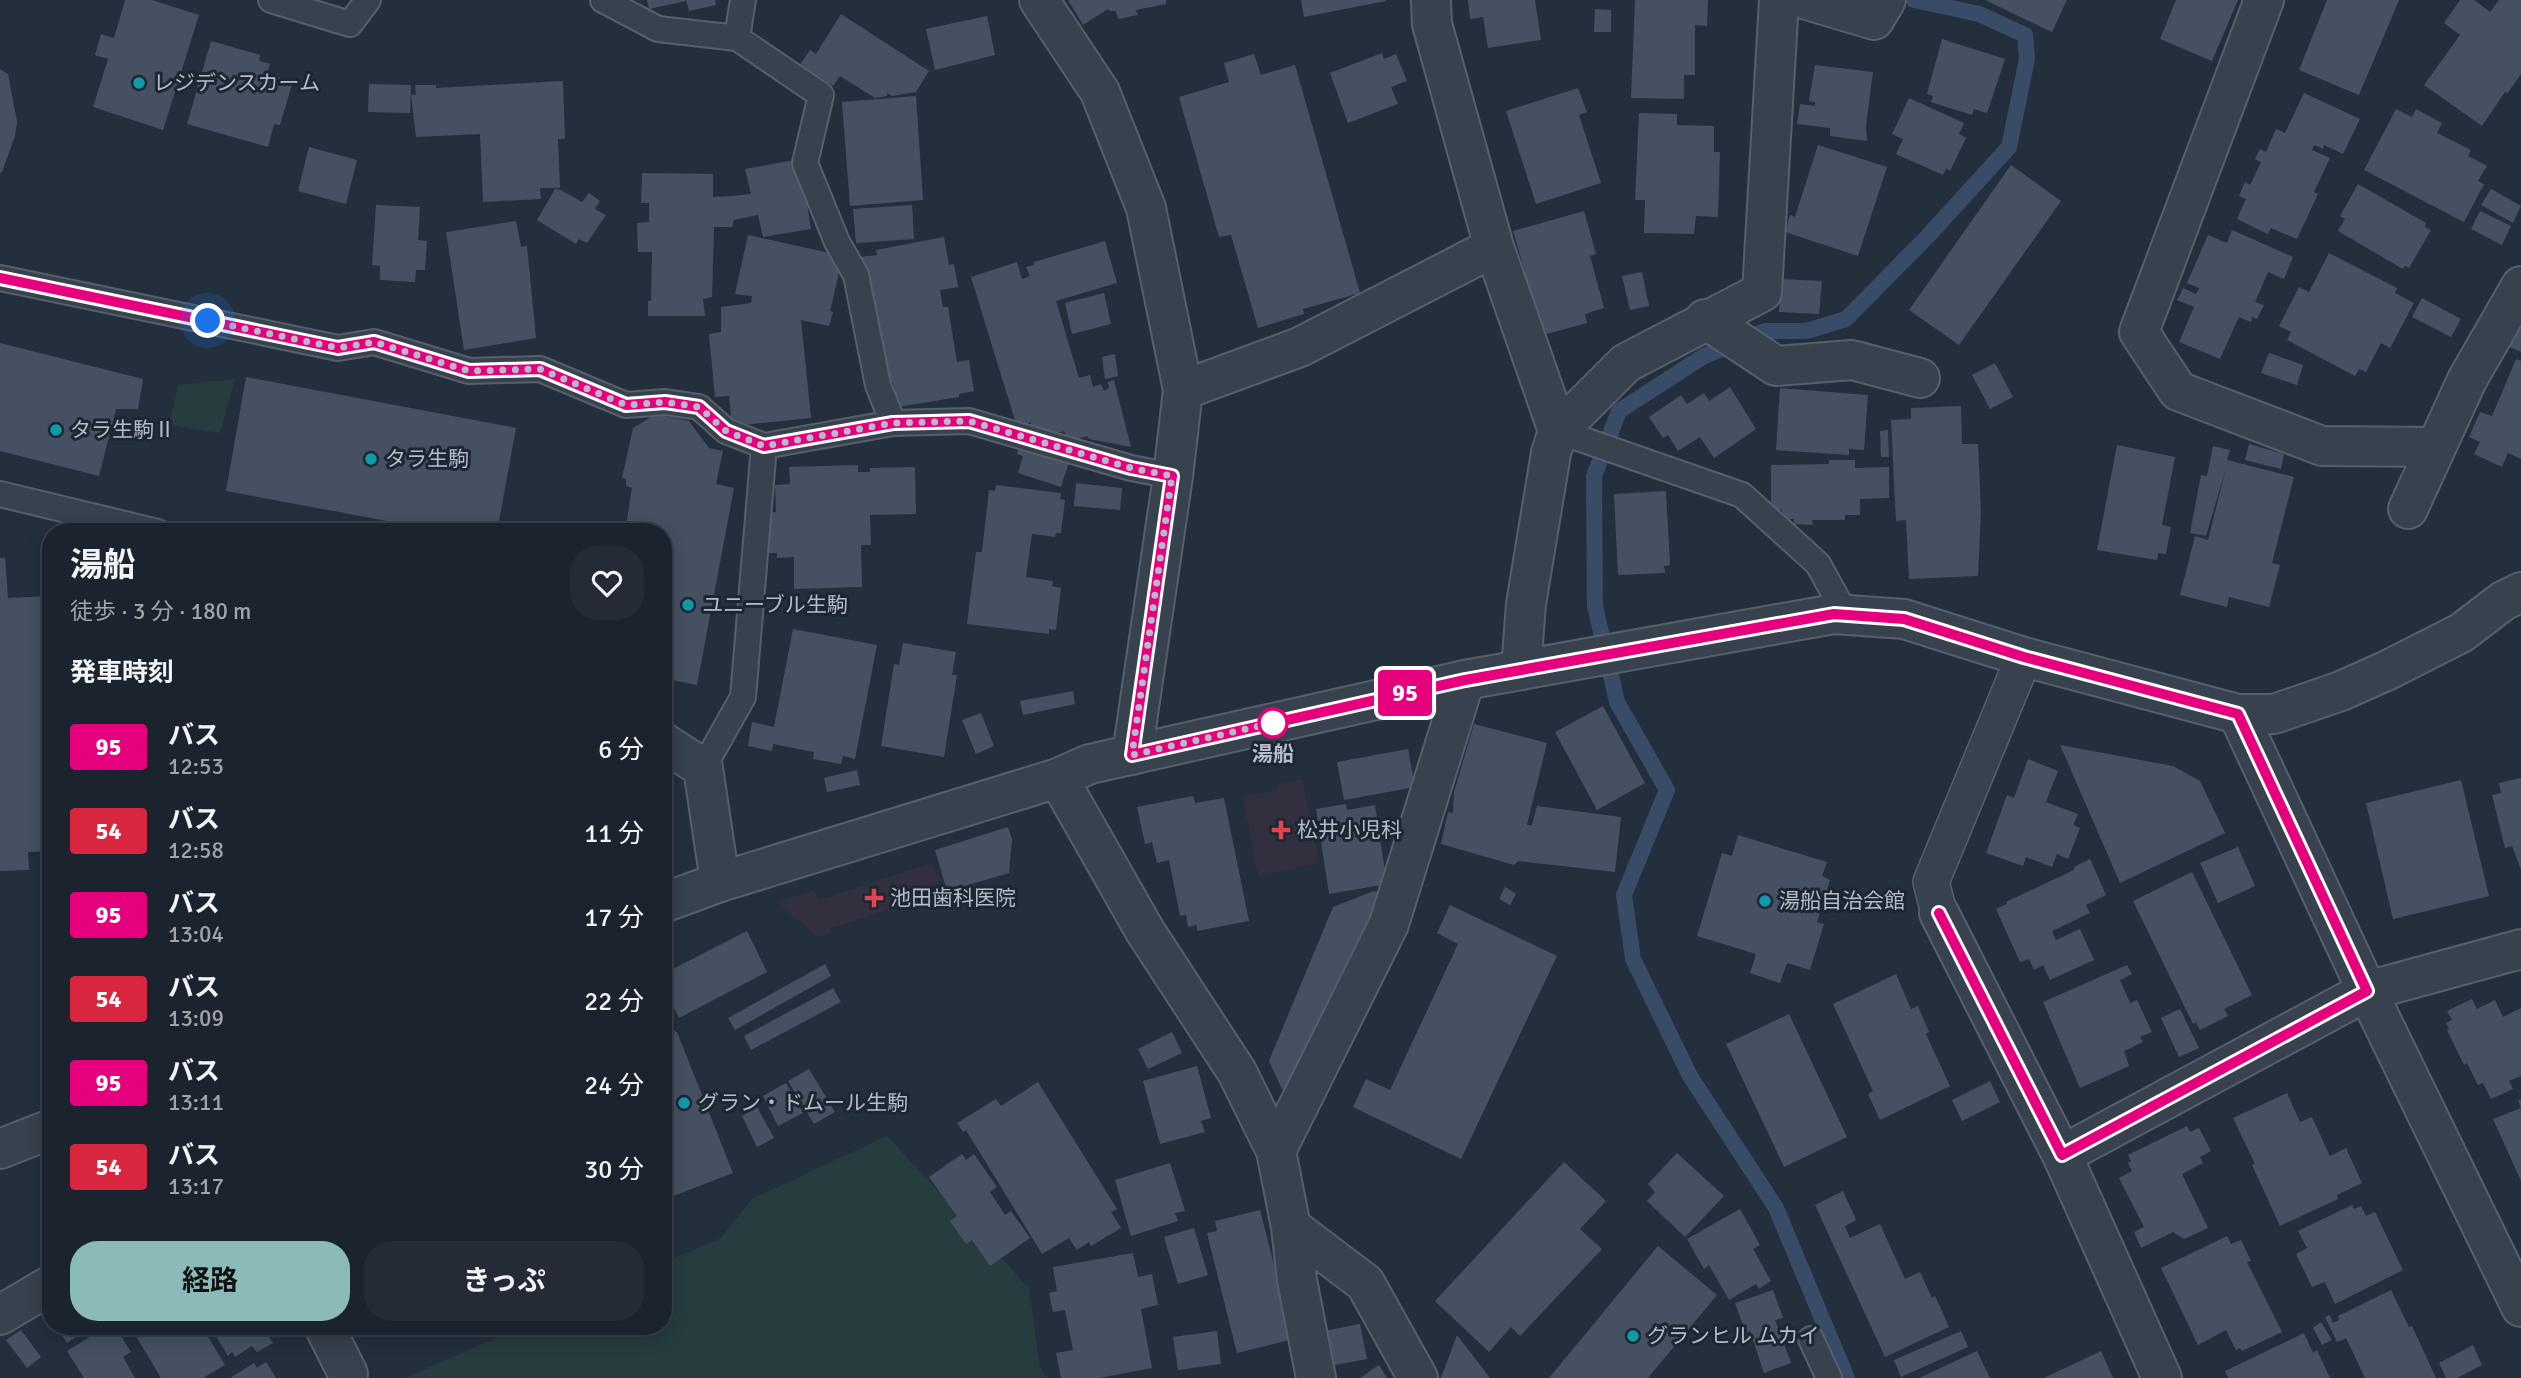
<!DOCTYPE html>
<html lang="ja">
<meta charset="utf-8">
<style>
:root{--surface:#1b232e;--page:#242b36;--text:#f1f3f6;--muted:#a0a4aa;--line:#39404a;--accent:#8bbbb9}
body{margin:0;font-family:Signika,"Noto Sans JP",sans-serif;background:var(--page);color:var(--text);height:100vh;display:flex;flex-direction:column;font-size:26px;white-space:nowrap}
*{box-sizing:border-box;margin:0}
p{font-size:23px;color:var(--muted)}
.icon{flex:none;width:38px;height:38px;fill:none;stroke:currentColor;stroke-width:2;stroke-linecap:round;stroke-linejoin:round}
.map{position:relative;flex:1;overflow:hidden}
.sheet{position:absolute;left:42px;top:523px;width:630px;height:812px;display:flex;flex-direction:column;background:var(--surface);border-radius:28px;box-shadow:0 4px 18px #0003,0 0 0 2px var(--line)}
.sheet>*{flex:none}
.badge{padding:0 14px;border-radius:5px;font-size:24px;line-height:46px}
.you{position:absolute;width:35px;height:35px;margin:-18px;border:5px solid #fff;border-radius:50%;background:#1a73e8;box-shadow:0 0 0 10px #1a73e833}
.map>.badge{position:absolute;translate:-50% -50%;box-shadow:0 0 0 4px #fff}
h2{padding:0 28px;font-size:26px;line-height:63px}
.round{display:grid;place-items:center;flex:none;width:74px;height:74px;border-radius:28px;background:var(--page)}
.summary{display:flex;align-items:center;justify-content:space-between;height:119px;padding:0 28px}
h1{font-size:33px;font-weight:700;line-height:52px}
.cta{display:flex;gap:14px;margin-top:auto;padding:14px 28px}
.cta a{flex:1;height:80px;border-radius:28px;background:var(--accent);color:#111;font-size:28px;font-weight:700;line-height:80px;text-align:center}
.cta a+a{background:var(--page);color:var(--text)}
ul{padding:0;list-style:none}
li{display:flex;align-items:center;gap:21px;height:84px;padding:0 28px}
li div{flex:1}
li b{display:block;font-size:26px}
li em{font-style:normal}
li .badge{min-width:77px;font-weight:700;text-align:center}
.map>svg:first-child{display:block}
</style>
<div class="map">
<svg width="2521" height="1378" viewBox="0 0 2521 1378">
<rect width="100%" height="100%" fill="#242f3e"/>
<path fill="#32303f" d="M1302,779L1319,863L1258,876L1243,797L1277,790V784Z
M932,863L939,884L928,887L931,895L830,929L831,932L818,937L777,902L814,890L818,900Z"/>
<path fill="#263c3f" d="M235,379L220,433L170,425L178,385Z
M887,1136L1029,1288L1040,1368L1047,1378H405L521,1327L663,1326V1263L721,1238L752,1199Z"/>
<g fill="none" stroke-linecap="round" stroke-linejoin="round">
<path stroke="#394c67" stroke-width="16" d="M1847,1378L1776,1208L1690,1076L1633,959L1624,895L1667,790L1617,702L1595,606L1594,476L1619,411L1704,356L1765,331H1807L1846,319L1928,236L2009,147L2027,59L2025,35L1979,14L1914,0"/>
</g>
<path fill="#455162" d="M125,0H152L199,15L163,130L93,107L108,59L95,55L101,34L114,38Z
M647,0H685L686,1L649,9Z
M686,0H715L716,5L689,11Z
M1068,0H1166V4L1136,10L1138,15L1118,19L1116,11H1110L1108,9L1083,25Z
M1301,0H1386V1L1304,17Z
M1468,0H1535L1541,40L1488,48L1483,17L1470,19Z
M1635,0H1708L1707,26L1695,25V75H1684V99L1631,98Z
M1985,0H2067L2052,32Z
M2176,0H2238L2212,61L2160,39Z
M2327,0H2399L2359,95L2299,70Z
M2460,0H2474L2490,12L2499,0H2521V74L2507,94L2505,92L2482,126L2424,85L2460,35L2444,23Z
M1595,9L1611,10V32H1594Z
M841,14L929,71L916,92L892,96L887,93V96L875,98L840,76L833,86L800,65L810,50L816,54Z
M987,16L995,55L935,70L926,29Z
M1942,39L2005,59L1987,113L1974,109L1972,115L1931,102L1933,96L1927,94Z
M211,41L260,55L259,61L270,64L267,74L293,81L280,125L274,124L268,147L187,124Z
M1382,53L1384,59L1396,54L1407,81L1391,87L1398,104L1348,123L1330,73Z
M1254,54L1261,75L1295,65L1360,293L1303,309L1304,314L1258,328L1231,235L1219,237L1179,97L1229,82L1224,63Z
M1815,65L1873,72L1866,125L1867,141L1830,136V128L1797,124L1800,104L1815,106V102L1809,101Z
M0,69L8,74L17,122L15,136L2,172L0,173Z
M563,81L565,139H558L560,188H540L541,199L483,202L480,134L416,137L411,95H416L415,85H436V88Z
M369,84L411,85L410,113L368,112Z
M1578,88L1587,112L1579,115L1601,183L1536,204L1506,111Z
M2304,93L2360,119L2343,154L2324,145L2323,149L2314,145L2312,150L2330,158L2314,192L2318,194L2297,239L2271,228L2268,234L2237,219L2246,199L2239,196L2245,182L2250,185L2261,162L2255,159L2260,149L2266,152L2276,129L2285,133Z
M916,96L923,200L850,206L842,102Z
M1909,98L1964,123L1959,134L1966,138L1950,171L1946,168L1943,175L1896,154L1903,139L1892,134Z
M2396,109L2412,117L2416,109L2442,123L2437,133L2471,150L2468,156L2487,166L2478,181L2484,184L2464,222L2364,170Z
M1639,113L1677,114V125L1714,126V152H1720L1718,217L1696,216L1694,234L1644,233L1645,200H1635Z
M1818,145L1887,167L1858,256L1785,232L1790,215L1795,217Z
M309,147L357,160L346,204L298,191Z
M800,159L811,229L763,237L758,215L734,220L732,227H714L712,297L703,299L705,316H648V301H651L652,252H638L637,223L649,222V203H641L642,173L713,174V197L733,196L751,194L745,169Z
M2011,165L2061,201L1959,345L1909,310Z
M2358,184L2426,223L2425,227L2431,230L2409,268L2405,266L2403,269L2338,231L2345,219L2340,216Z
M555,189L561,190L582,202L589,193L600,201L595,209L606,215L587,243L579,239L576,244L537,220Z
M2491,189L2521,206L2513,223L2481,205Z
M376,205L420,207L418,240L427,241L425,270H416L415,282L380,280V266L372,265Z
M912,205L914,239L856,243L853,209Z
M1584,211L1596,254L1590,256L1604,308L1585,314L1587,323L1543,335L1513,231Z
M2480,211L2511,226L2502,245L2471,229Z
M516,221L521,247L527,246L536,338L464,350L446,232Z
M2232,230L2293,257L2284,279L2268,272L2255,302L2264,305L2257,319L2252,317L2251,322L2239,317L2220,359L2179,342L2194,307L2177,300L2183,288L2196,294L2199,288L2187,283L2208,235L2227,243Z
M748,235L843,256L830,311L833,312L829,326L801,320L811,418L732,426L729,396L715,397L709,334L721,332V307L751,303L752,296L735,294Z
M944,237L949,265L954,264L958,287L940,290L943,307H948L957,362L969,360L974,391L959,394V397L898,407L893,382L882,384L860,257L877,255L876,250Z
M1105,241L1117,283L1056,301L1079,378L1090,375L1093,387L1101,384L1104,391L1109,388L1108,382L1114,380L1131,447L1089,439L1087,436L1069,441L1064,431L1049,436L1047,429L1032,433L1031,422L1017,427L971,277L1017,262L1022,279L1030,276L1026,267L1034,265V262Z
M2329,253L2397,288L2395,293L2414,303L2390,348L2381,343L2366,372L2359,369L2355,376L2287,340L2291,332L2279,326L2299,287L2309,292Z
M1642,272L1649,306L1630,310L1622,276Z
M1781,279L1822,281L1819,314L1779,312Z
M1104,293L1111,324L1072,334L1065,303Z
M2422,298L2461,319L2451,337L2412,317Z
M2521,324V352L2507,346Z
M0,343L143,379L138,409H116L99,476L0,451Z
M2269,353L2303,365L2297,385L2261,373Z
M1115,354L1118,376L1105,379L1102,357Z
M2516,359L2521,361V459L2508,453L2502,467L2474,454L2480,442L2469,437L2480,412L2492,416Z
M1995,363L2013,397L1990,409L1972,375Z
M246,377L516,428L497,532H446L226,491Z
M1730,387L1756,429L1714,458L1700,437L1678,451L1668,435L1663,438L1649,417L1681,395L1687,404L1704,393L1709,401Z
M1780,388L1868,395L1864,450L1849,449V455L1776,450Z
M1961,406L1962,444H1978L1981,512L1978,576L1909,579L1906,520L1896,521L1891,420L1911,419V408Z
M656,414L689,421L709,448L723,451L716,484L734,488L697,685L663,678V532H625L632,488L626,486V479L622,478L633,428Z
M1888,430L1889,457H1881L1880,431Z
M2249,444L2284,454L2281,469L2245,460Z
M1020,445L1069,462L1061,487L1018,473L1023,456L1017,454Z
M2117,445L2175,457L2162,525L2171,527L2166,554L2158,553L2157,560L2097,550Z
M2213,446L2230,450L2227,460L2294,477L2272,563L2280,565L2269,607L2229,597L2227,607L2180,595L2195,536L2208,540L2226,468L2206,536L2190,533L2201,475L2207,476Z
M1829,460H1855V468L1889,467V498L1860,499V515H1845V520H1812L1813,525L1794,524V519H1782V510L1771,511V465L1829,464Z
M858,465V472H870V468L915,467L916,514L870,515L871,545H861L862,587L794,589V557L777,558V553H768L767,513L776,512L775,485L790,484L789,467Z
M1076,483L1122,488L1120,510L1074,506Z
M996,485L1061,493L1060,499L1065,500L1061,533H1056L1055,537L1032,534L1026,577L1053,581L1052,586L1061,588L1056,630L1049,629V634L967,624L976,552H982L989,490L995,491Z
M1666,491L1670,565L1664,566L1665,573L1618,575L1614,494Z
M0,558H5L8,598L51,596V851L28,852L29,870L0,871Z
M793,629L877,645L855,759L843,756L841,764L813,759L814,752L773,744L772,751L748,746L752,722L774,727Z
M903,643L956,652L952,675H957L944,757L881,746L894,664L899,665Z
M1073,691L1075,704L1023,715L1020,701Z
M1603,706L1645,783L1597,810L1555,732Z
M981,713L994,746L976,754L962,720Z
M1474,724L1547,743L1527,825H1532L1537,806L1621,817L1615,872L1518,861L1514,865L1441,844L1448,812L1453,813L1454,792Z
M2060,745L2173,766L2200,781L2225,833L2120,883Z
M1408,749L1415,787L1344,800L1337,762Z
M2028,759L2058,771L2046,802L2078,814L2073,825L2080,828L2068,859L2057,854L2052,867L2026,857L2023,866L1986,853L2007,795L2014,798Z
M857,770L860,785L827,792L824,778Z
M2521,778V870L2512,846L2505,848L2492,795L2501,793L2499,783Z
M2461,780L2489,896L2393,919L2366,803Z
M1193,796L1195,803L1224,798L1249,921L1197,931V925L1188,927L1186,915L1180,916L1169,860L1157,863L1152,842L1145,844L1137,807Z
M1346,804L1347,810L1375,805L1387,884L1329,894L1316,809Z
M1008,827L1012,839L1009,873L947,891L935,850Z
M1738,835L1827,862L1822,876L1830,880L1817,922L1824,924L1810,970L1787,963L1780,983L1750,973L1756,954L1697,936L1722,853L1732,856Z
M2238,847L2255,886L2218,903L2200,863Z
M2090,859L2106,895L2086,905L2090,913L2052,931L2056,940L2080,929L2094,960L2050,980L2043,965L2034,970L2029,959L2020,962L1996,909L2007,904L2006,902L2074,870V867Z
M2192,872L2252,995L2224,1009L2228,1016L2200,1030L2196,1022L2193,1024L2133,901Z
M1505,887L1516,894L1510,905L1499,899Z
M1374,891L1381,894L1287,1092L1282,1089L1269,1061L1333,907Z
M1450,905L1557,956L1461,1159L1353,1107L1366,1079L1390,1090L1458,944L1437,933Z
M747,931L767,972L679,1018L663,987V974Z
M825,964L831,976L735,1030L728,1018Z
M2127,965L2132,974L2120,980L2130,1003L2137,1000L2152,1032L2140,1037L2143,1042L2124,1051L2129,1066L2080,1088L2043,1002Z
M1896,974L1911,1009L1918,1006L1929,1032L1926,1034L1950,1086L1880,1120L1868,1094L1873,1091L1833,1004Z
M833,988L841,1002L751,1050L744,1036Z
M2472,999L2477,1009L2495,1000L2503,1017L2521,1008V1076L2509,1081L2513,1089L2491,1099L2483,1083L2478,1085L2467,1063L2464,1065L2447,1030L2449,1029L2446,1023L2452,1020L2447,1011Z
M2180,1009L2199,1048L2179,1057L2161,1018Z
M1789,1014L1847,1137L1784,1167L1726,1044Z
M663,1026L677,1032L733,1173L663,1200Z
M1172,1032L1182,1053L1148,1069L1138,1049Z
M1197,1066L1211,1118L1201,1121L1205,1132L1160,1144L1143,1081Z
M809,1069L835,1112L814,1124L788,1081Z
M1990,1081L2000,1102L1962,1121L1952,1100Z
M1038,1082L1117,1209L1111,1212L1121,1228L1091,1246L1089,1242L1077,1250L1069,1238L1042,1254L966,1130L963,1132L957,1123L996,1099L1001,1106Z
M786,1083L803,1113L778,1126L763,1096Z
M2287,1093L2300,1122L2312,1117L2330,1156L2346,1148L2362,1183L2337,1195L2338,1199L2280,1226L2252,1165L2255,1164L2233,1118Z
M2521,1099V1181L2493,1119L2521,1108L2518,1100Z
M757,1107L774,1138L757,1147L742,1116Z
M2187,1126L2190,1132L2199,1128L2211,1151L2200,1157L2203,1163L2182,1174L2208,1228L2184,1239L2173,1232L2141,1248L2134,1232L2144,1227L2119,1178L2132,1171L2128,1163L2131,1161L2128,1155Z
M1677,1153L1724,1196L1685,1237L1647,1201L1655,1192L1648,1184Z
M962,1154L966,1160L974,1154L997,1187L990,1192L1005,1215L1011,1211L1030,1238L990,1266L972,1240L966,1244L950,1221L957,1216L929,1177Z
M1564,1162L1606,1201L1580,1229L1602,1249L1520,1336L1511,1327L1489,1352L1435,1301Z
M1170,1163L1185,1211L1175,1213L1178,1221L1131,1236L1115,1180Z
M1843,1191L1856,1220L1845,1226L1850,1238L1880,1224L1905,1279L1920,1272L1932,1298L1935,1296L1949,1327L1885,1357L1815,1205Z
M2352,1205L2354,1209L2361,1206L2366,1216L2375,1212L2403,1270L2335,1304L2325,1282L2312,1287L2296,1254L2307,1248L2298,1231Z
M1740,1209L1760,1245L1753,1249L1771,1281L1759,1289L1756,1284L1729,1300L1709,1265L1704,1269L1687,1239Z
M1260,1210L1293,1339L1237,1353L1207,1233L1217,1231L1215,1221Z
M1194,1228L1208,1275L1178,1284L1164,1237Z
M2227,1236L2231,1244L2241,1240L2251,1261L2247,1262L2282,1332L2242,1351L2240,1348L2236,1350L2226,1330L2198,1345L2161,1268Z
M1658,1246L1717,1295L1648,1378H1549Z
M1133,1253L1138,1277L1152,1274L1158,1305L1141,1309L1152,1368L1099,1378H1061L1056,1353L1073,1350L1065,1310L1053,1312L1049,1293L1057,1291L1053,1267Z
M1773,1290L1783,1318L1775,1320L1791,1363L1764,1373L1750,1331L1746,1333L1735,1303Z
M2391,1290L2409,1327L2412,1326L2436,1378H2365L2346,1338L2337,1342L2325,1317L2330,1315L2333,1323L2339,1320L2338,1316Z
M2321,1322L2332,1340L2322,1345L2313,1328Z
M1360,1324L1367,1359L1325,1367L1319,1332Z
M56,1326H92L67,1343Z
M130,1326H191L196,1335L204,1330L225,1365L203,1378H161Z
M216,1326H268L264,1329L273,1343L257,1352L252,1346L235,1357L232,1352L228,1356L216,1336L220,1333Z
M115,1327L131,1352L123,1357L135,1378H84L67,1351L104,1328L107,1333Z
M21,1330L41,1357L27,1368L6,1340Z
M1217,1331L1221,1364L1178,1370L1173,1337Z
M1961,1331L1968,1347L1901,1377L1894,1360Z
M2304,1333L2313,1353L2317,1350L2330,1378H2228L2225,1371Z
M1457,1335L1490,1378H1441Z
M2473,1345L2482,1365L2457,1378H2446L2439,1363Z
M1977,1351L1990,1378H1919Z
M2101,1351L2113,1378H2044Z
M266,1362L276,1378H230L254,1363L257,1368Z
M1379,1365L1387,1378H1360Z"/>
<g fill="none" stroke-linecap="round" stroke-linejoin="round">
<defs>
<path id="service" d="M271,0L350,24L368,0
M603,0L658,29L737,38L821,95L805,163L837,242L856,275L878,385L893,423
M737,38L743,0
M0,278L338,348L374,342L469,371L540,369L626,405L665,402L699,407L726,431L764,446L743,697L703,768
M1558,431L1742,495L1818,564L1846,615
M764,446L893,423L969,421L1131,468L1173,476
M0,494L158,532
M1811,1339L1829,1378"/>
<path id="pedestrian" d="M1939,913L1931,882L2024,657"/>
<path id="minor" d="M1039,0L1100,92L1146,208L1183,390L1173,476L1132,755
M1431,0L1432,24L1494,247L1558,431L1551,453L1526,604L1521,670
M1807,0L1874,20L1886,0
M2264,0L2139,332L2178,391L2322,446L2436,447
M1705,319L1776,366L1852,360L1920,378
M1183,390L1300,347L1494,247
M1558,431L1626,363L1762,292L1779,0
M2408,509L2467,380L2521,286
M2238,714L2367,991L2521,1307
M663,742L703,768L720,882
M1058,778L1145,931L1237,1072L1276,1151L1291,1227L1365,1283L1418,1378
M1939,913L2062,1155L2162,1378
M1276,1151L1389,924L1465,680
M2062,1155L2367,991L2521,949
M1291,1227L1297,1280L1316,1378
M0,1315L51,1285
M324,1326L348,1374"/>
<path id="tertiary" d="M663,903L720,882L1058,778L1090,764L1465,680L1834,614L1904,619L2024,657L2238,714H2274L2341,691L2388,670L2461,633L2503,601L2521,592
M0,1149L51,1129"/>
</defs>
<use href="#service" stroke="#565f6c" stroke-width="28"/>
<use href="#pedestrian" stroke="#565f6c" stroke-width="38"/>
<use href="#minor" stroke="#565f6c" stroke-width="42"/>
<use href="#tertiary" stroke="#565f6c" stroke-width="42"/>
<use href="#service" stroke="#38414e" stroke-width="24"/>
<use href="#pedestrian" stroke="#38414e" stroke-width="35"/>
<use href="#minor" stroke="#38414e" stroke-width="38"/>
<use href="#tertiary" stroke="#38414e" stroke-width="38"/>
</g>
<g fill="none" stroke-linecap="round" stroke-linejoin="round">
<defs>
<path id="line" d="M0,278L338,348L374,342L469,371L540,369L626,405L665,402L699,407L726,431L764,446L893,423L969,421L1131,468L1172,476L1132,755L1465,680L1834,614L1904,619L2024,657L2238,714L2367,991L2062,1155L1939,913"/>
</defs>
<use href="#line" stroke="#fff" stroke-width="16"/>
<use href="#line" stroke="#e6007e" stroke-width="10"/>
<path stroke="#b4bcc9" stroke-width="7" stroke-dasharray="0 12.6" d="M208,321L338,348L374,342L469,371L540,369L626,405L665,402L699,407L726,431L764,446L893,423L969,421L1131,468L1172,476L1132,755L1286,720L1273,723"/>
</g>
<g fill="#0f9aa8" stroke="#1d2633" stroke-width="2.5">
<circle cx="139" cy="83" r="7"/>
<circle cx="56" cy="430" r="7"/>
<circle cx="371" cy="459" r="7"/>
<circle cx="688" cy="605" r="7"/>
<circle cx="1765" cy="901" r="7"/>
<circle cx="684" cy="1103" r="7"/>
<circle cx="1633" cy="1336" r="7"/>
</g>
<circle fill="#fff" stroke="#e6007e" stroke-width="3.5" cx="1273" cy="723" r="14"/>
<g fill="#e0444e" stroke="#1d2633" stroke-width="2.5">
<path d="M1277.5 819.5h7v7h7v7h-7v7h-7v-7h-7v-7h7z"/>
<path d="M870.5 887.5h7v7h7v7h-7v7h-7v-7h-7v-7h7z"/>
</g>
<g text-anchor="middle" stroke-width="6" stroke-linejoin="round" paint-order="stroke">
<g font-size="21" fill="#b4bcc9" stroke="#1d2633" text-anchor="start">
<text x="153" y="90">レジデンスカーム</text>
<text x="70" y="437">タラ生駒Ⅱ</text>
<text x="385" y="466">タラ生駒</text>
<text x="702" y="612">ユニーブル生駒</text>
<text x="1297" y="837">松井小児科</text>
<text x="890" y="905">池田歯科医院</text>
<text x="1779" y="908">湯船自治会館</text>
<text x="698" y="1110">グラン・ドムール生駒</text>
<text x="1647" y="1343">グランヒル ムカイ</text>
</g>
<g font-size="21" font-weight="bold" fill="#b4bcc9" stroke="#1d2633">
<text x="1273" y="761">湯船</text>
</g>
</g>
</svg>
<div class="you" style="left:208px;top:321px"></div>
<b class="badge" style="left:1405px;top:693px;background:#e6007e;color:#fff">95</b>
<section class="sheet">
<div class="summary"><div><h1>湯船</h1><p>徒歩 · 3 分 · 180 m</p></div><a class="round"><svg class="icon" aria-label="heart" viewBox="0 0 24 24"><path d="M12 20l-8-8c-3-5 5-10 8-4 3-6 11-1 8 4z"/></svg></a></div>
<h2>発車時刻</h2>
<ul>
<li><span class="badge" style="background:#e6007e;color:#fff">95</span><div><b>バス</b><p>12:53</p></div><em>6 分</em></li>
<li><span class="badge" style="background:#d7263d;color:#fff">54</span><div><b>バス</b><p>12:58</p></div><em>11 分</em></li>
<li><span class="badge" style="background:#e6007e;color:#fff">95</span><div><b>バス</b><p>13:04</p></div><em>17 分</em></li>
<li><span class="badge" style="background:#d7263d;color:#fff">54</span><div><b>バス</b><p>13:09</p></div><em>22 分</em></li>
<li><span class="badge" style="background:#e6007e;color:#fff">95</span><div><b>バス</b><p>13:11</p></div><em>24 分</em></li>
<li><span class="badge" style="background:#d7263d;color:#fff">54</span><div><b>バス</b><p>13:17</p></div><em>30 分</em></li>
</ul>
<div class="cta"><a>経路</a><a>きっぷ</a></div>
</section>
</div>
